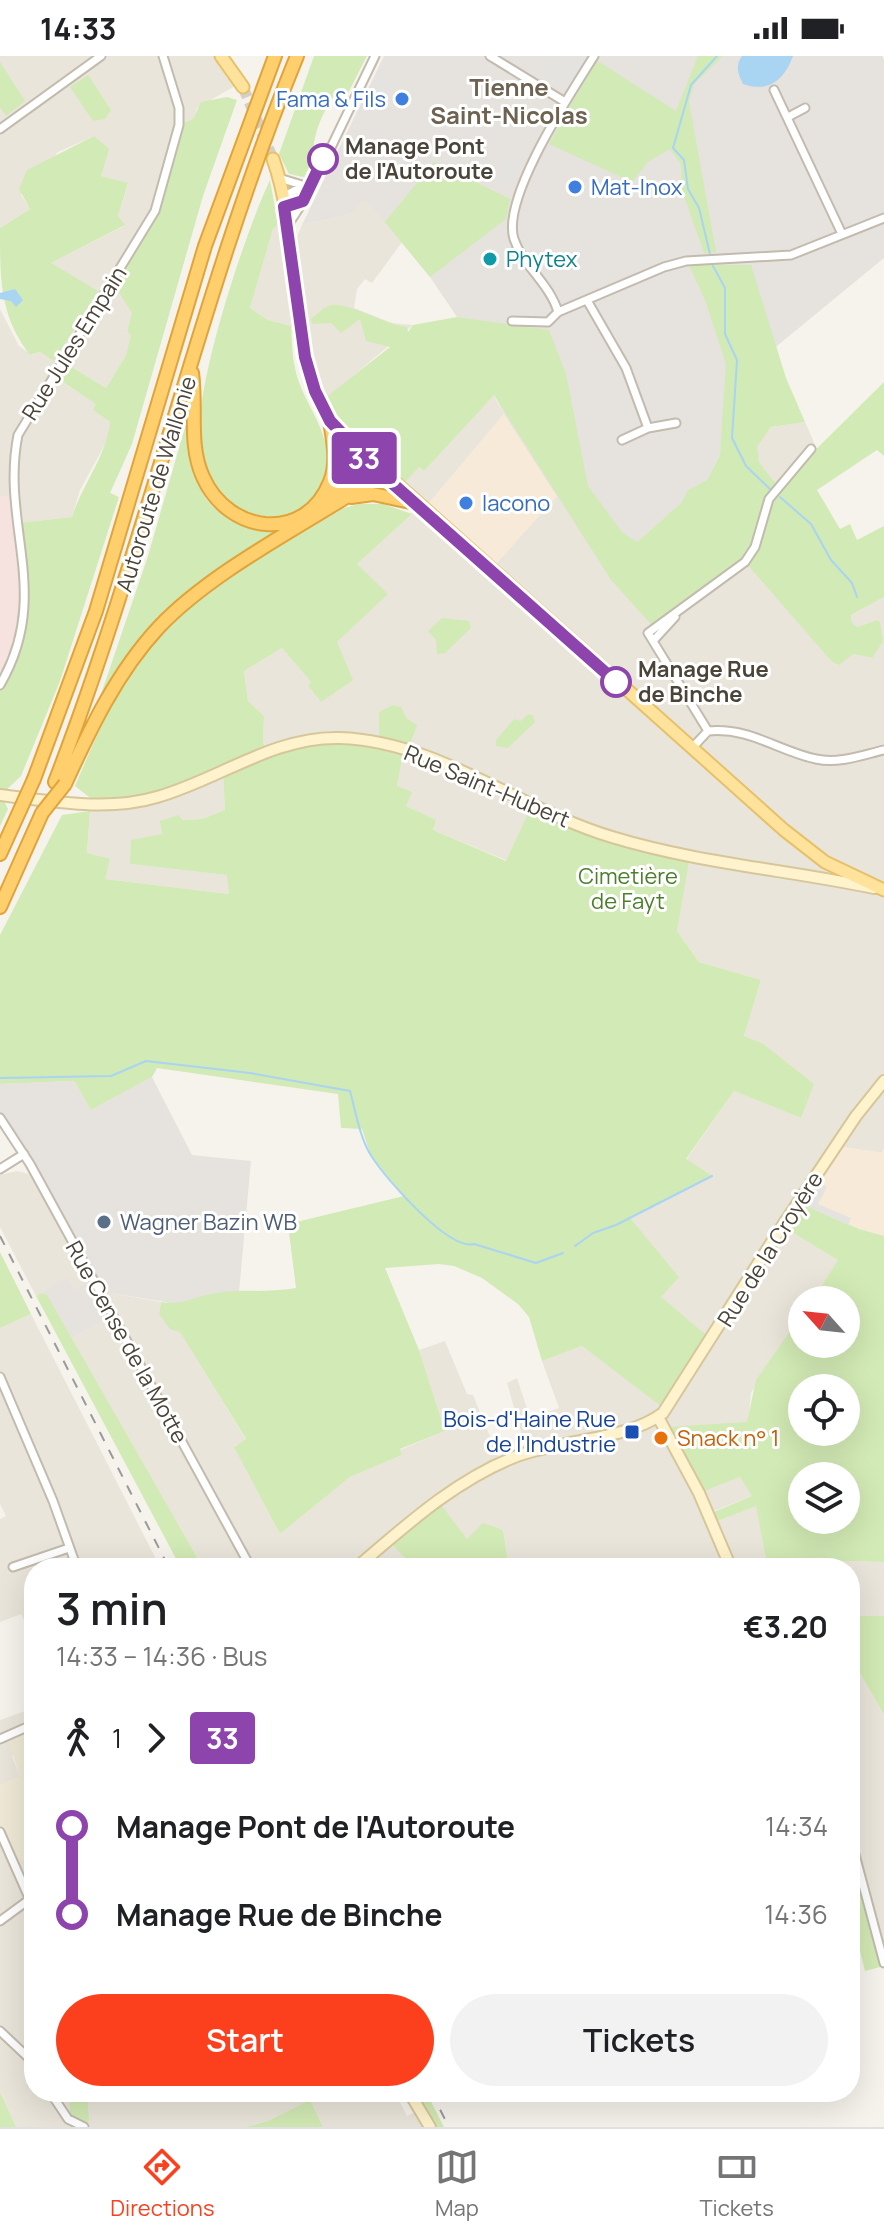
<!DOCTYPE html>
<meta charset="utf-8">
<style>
:root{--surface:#fff;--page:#f2f2f2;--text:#202124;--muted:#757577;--line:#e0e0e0;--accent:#fc3f1d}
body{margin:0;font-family:Manrope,sans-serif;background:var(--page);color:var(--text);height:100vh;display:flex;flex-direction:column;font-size:30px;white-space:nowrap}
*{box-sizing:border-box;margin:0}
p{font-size:26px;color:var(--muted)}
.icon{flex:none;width:44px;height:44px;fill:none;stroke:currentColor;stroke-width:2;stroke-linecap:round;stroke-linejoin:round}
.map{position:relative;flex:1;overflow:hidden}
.sheet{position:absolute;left:24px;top:1502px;width:836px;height:544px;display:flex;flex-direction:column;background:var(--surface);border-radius:32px;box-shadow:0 8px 32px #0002}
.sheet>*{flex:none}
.badge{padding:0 16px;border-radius:6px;font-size:28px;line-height:52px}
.needle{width:52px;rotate:297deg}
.buttons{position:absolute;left:788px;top:1230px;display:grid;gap:16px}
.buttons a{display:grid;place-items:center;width:72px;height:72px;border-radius:50%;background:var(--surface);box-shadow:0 8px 32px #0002;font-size:40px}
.map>.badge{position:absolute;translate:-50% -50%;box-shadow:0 0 0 4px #fff}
.legs{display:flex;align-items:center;gap:12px;height:88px;padding:0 32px;font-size:26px}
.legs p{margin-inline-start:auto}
.overview{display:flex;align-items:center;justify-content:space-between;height:136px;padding:0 32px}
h1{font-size:44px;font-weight:600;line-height:60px}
.action{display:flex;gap:16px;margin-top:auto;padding:16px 32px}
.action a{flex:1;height:92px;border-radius:48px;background:var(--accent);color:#fff;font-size:32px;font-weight:600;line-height:92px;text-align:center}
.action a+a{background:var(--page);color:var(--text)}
ul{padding:0 32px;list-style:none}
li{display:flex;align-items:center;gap:28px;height:88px;font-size:30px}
li i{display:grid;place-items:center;width:12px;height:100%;margin:0 10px;background:currentColor}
li i::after{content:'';width:20px;height:20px;margin:-10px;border:6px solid;border-radius:50%;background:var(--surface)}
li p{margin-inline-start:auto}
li:first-child i{background:linear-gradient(#0000 50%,currentColor 0)}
li:last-child i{background:linear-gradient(currentColor 50%,#0000 0)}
.status{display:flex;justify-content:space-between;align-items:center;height:56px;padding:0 40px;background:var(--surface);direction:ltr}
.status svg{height:22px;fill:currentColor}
.tab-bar{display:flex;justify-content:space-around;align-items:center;height:112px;border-top:2px solid var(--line);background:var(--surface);font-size:22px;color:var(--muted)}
.tab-bar a{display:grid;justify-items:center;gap:4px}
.tab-bar .current{color:var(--accent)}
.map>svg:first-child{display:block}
</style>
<div class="status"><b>14:33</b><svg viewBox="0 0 49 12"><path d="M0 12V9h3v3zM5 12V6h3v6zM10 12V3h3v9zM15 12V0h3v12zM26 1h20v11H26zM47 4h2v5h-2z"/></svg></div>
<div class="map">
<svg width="884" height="2071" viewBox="0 0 884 2071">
<rect width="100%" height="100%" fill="#f6f3ec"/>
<path fill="#eae5da" d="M0,0H221L240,27L197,52L127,274L132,278L126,299L106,332L62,305L52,320L97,348L94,354L110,366L109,381L80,434L72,461L18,467L15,440L0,441V253L19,290L32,299L40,296L46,300L51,207L124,170L118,160L128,128L101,120L94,80L58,96L21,139L30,153L0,172Z
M365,141L402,186L372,227L365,223L357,233L354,252L392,267L413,269L326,343L424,415L493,338L504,358L429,447L496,507L558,439L611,524L747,507L831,605L853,598L872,602L877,564L857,571L852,568L851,559L884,541V1025L879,1032L884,1035V1093L882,1097L836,1090L784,1172L839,1204L813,1244H802V1258L751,1337L748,1367L666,1371L699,1436L740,1421L749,1433L752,1440L709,1457L714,1467L757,1449L766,1503L884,1506V1560H850V1512H509L503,1474L405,1503L406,1512H203L70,1283L112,1261L102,1242L111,1237L161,1246L159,1258L180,1275L246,1384L234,1390L280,1478L350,1421L402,1399L400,1394L445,1375L419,1294L445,1285L467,1338L473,1339L501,1407L527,1397L507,1327L517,1322L530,1362L559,1352L542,1305L582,1290L666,1353L660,1241L678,1220L629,1162L711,1120L686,1104L734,1035L801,1062L762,987L744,980L761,924L699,906L677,875L433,774L435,764L406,750L397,730L404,694L269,696L263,686L264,660L248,645L244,615L282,592L312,627L308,630L321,646L337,586L367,519L357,508L412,458L399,433L374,411L320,346L292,214L296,183L302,169L351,158Z
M278,169L291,270L268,264L250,252L273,173Z
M805,366L817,393L778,432L759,406L756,391L771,371Z
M223,715L225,754L202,763L181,764L130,808L228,819L229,838L105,823L87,798L90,755L98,748Z
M17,1115L29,1118L93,1225L75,1235L68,1223L36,1240L0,1171V1119Z
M31,1258L156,1503L153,1512H34V1582L21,1558L0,1566V1463L6,1460L0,1448V1272Z
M850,1600L884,1659V1907L850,1780Z
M34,1652V1678L25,1682L12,1700L20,1721L0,1729V1664Z
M0,1776L14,1808L34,1799V2036H395L407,2060L421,2053L430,2071H323L310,2045L268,2065L245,2071H16L0,2036Z"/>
<path fill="#f7ead8" d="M504,358L558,439L497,507L429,447Z
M836,1090L884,1097V1180L859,1173L800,1147Z"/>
<path fill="#e6e2dd" d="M384,0H882L884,4V202L750,312L724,361L720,399L707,424L637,486L611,524L504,358L457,261L430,221L365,142L351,158L302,169Z
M152,1021L192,1099L251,1105L239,1236L214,1237L184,1249L111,1237L102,1242L112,1261L70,1283L47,1240L41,1237L68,1222L75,1234L92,1225L0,1060V1028L74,1025L91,1054Z"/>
<path fill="#efe8d6" d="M21,1674L25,1682L34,1678V1799L14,1808L0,1776V1729L20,1721L7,1680Z"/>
<path fill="#f6e3e0" d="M16,439L24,569L0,629V441Z"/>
<path fill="#d2eab5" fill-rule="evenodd" d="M314,0H367L347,39H335C321,57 308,90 315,112L308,122L289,118L279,98Z
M698,0H723L694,28L689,46L716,196L704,197L682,134L681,108L670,93L648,106L632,126L549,88L596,4L676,55Z
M0,6L25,45L6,60L0,51Z
M88,19L111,54L105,63L93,65L70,31Z
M227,41L237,44L203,140L132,388L110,437L119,441L60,625L21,720L1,739L8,753L0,770V629L24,569L18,467L72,461C82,429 107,399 110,366L93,354L96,348L52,319L62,305L106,332L126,299L131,279L127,275L132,257L112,226L152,163L179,69L193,63L201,46Z
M94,80L109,93L101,120L128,127L118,160L125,169L51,207L98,235L54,305L40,296L30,299C0,260 0,225 0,172L30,153L19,133L27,114Z
M434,106L510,143L506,163L430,221L385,166Z
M270,124L278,169L273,173L250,252L268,264L291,270C292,284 292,299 295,312C301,345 331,374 327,409C319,483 220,474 201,404C186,350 245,177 270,124Z
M689,209H751L786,322L805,366L771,371L757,391L759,406L778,431L884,326V400L877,394L817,434L840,473L850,468L857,484L884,470V541L851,559L852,567L857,571L877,564L880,566L883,585L872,602L853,598L839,609L831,605L747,508L659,577L611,524L494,339L424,415L419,411L405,426L355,383L325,342L390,291L366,285L360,263L341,277L331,267L312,268L311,263C317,258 325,250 332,249C351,247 385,269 407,271L408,276L413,269L457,261L549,274L566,318L588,430L622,476L637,486L682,446L687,435L707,424L720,399L726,308L705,244Z
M187,364C188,440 215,480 295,468L217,518L119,614L99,644L148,500Z
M359,448H383L412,458L357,508L388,538L337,586L353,624L321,646L308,630L311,626L282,592L244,615L248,645L264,660L263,686L268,696L324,682L404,693L397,730L412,736L406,750L436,764L433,774L506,805L532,749L596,776L690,799L677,875L699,906L761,924L744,980L762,987L814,1028L801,1062L734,1035L686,1103L712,1120L630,1162L679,1221L661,1241L712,1284L666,1354L582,1290L542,1305L529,1261L518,1248L482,1222L454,1210L439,1208L385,1212L419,1294L445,1375L400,1393L402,1399L350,1421L280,1478L234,1391L246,1383L180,1276L170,1273L159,1258L161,1246C188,1249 191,1241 215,1237C242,1233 269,1237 296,1232L288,1168L404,1140L371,1100L362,1073L341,1072L338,1038L157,1012L152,1021L91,1054L74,1025L0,1028V879L62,759L90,755L87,797L110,803L105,823L229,838L227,819L130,808L131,784L162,778L160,765L179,759L182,764L202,763L225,754L223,715L165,739L98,748L75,730C98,676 122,621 162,576C205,528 288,486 344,452Z
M442,562L469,565L471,572L445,597L437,598L436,584L428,575Z
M393,649L401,651L406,662L417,669L409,691L379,680V656Z
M528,658L533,659L535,666L508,692L496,690V684L514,663L521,665Z
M800,1147L859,1173L884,1180V1506L766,1503L756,1450L713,1467L709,1458L752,1440L740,1421L699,1437L665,1371L747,1366L756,1324L802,1258V1288H846V1244H813L838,1204L783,1171ZM802,1332H846V1376H802ZM802,1420H846V1464H802Z
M0,1196L31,1258L0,1272Z
M41,1237L47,1239L203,1512H181L36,1240Z
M438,1445L467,1483L483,1467L503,1474L509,1512H406L405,1502L388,1484Z
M850,1560H884V1659L850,1600Z
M850,1780L884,1910L865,1915L850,1856Z
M0,2036L16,2071H0Z
M68,2036H87L89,2065L85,2068L71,2061Z
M414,2036H426L444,2071H430Z
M310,2044L323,2071H245L268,2065Z"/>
<path fill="#e5e3e0" d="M550,0H588L569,30L542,14Z
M378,15L395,23L388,39H375L371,29Z
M509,98L523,105L509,132L495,125Z
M820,1126L827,1131L818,1148L851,1162L848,1169L806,1150Z"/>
<path fill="#a9d4f2" d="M742,0H793C784,24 769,37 743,28C738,18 735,10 742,0Z
M15,233L23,244L16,251L11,245L0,243V237Z"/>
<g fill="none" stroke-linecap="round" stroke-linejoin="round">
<path stroke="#a9d4f2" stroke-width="2" d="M710,198L699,152L688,133L684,104L673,92L691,29L717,0
M713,210L725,232V278L737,304L732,382L746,410L771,434
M780,441L811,468L831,504L852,527L857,541
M0,1022L111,1020L146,1005L250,1017L350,1035C356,1057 360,1083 372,1101C386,1123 449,1195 474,1188L536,1207L563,1197
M575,1190L593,1177L616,1169L712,1120"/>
<path stroke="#d4d0c8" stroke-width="11" stroke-dasharray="11 5.5" stroke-linecap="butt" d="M243,31L273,103"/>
<defs>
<path id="street" d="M490,0L565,46
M774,34L842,178
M788,61L805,52
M0,73L101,0
M279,122L302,129
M282,141L313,125
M288,169L310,135L375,0
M588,246L626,312L648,372L622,384
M558,256C550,228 523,210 514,183C501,142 571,37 594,0
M512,265L548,266L558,256L664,211L686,205L791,199L884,162
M648,372L676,367
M653,585L675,561
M0,629C53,538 0,469 18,379L155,155L179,69V52L163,0
M708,675L648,577L745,506L755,491L769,443L811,393
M692,692L708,675C750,671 778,695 816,703C839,708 862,699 884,694
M0,1062L30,1108L251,1512
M0,1113L24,1098
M0,1321L53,1445L77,1512
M13,1511L69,1492
M0,1683L34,1668
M0,1776L30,1844
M850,1780L884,1907
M0,1865L34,1840
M0,1975L34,2007
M50,2036L68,2063L84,2071"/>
<path id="secondary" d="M0,739C51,745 107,756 157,741C218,724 274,680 340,682C437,685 521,754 612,781C697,807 788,814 874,832
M658,1361L699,1437L731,1512
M356,1512C405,1470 455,1424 517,1400C560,1384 628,1384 663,1357L775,1181L856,1060L884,1025
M409,2036L430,2071"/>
<path id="primary" d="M221,0L243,31
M273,103C305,191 279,300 340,377L784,774L825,806L884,834"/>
<path id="highway" d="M192,317C197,351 188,388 203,421C228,478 305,488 330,426C338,406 333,385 330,365
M351,441L373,438L415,447
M320,447L374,411
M34,723L96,555L205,190L275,0
M55,726C147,488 200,237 297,0
M65,728C90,673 117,616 159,571C216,511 313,465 382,418
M0,798L20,754
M0,851L42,757"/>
</defs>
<use href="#street" stroke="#c2bbae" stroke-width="11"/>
<use href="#secondary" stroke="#d6c79b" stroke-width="14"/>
<use href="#primary" stroke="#e6c16a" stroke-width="15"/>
<use href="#highway" stroke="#e0a43c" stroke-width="16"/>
<use href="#street" stroke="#fff" stroke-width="7"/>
<use href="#secondary" stroke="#fff3cd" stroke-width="10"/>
<use href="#primary" stroke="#ffe39c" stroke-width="11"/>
<use href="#highway" stroke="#ffcf6e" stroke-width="12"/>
<path stroke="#9a9a9a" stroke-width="2" stroke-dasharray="10 10" stroke-linecap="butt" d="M0,1180L169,1512
M431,2036L449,2071"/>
<defs>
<path id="highway-bridge" d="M20,754L34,723
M42,757L65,728"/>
</defs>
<use href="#highway-bridge" stroke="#e0a43c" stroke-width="16" stroke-linecap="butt"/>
<use href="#highway-bridge" stroke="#ffcf6e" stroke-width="12"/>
</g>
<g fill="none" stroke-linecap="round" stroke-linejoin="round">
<defs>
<path id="line-1" d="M323,103L303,145L284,151L305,301L315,335L330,365L374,411L616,626"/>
</defs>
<use href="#line-1" stroke="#fff" stroke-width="18"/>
<use href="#line-1" stroke="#8e44ad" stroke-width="12"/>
</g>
<g fill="#3f7fe0" stroke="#fff" stroke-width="3">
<circle cx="402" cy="43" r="8"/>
<circle cx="575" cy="131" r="8"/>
<circle cx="466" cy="447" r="8"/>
</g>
<g fill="#fff" stroke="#8e44ad" stroke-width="4">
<circle cx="323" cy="103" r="14"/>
<circle cx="616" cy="626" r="14"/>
</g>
<circle fill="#0f9aa8" stroke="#fff" stroke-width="3" cx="490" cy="203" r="8"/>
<circle fill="#5c6f8a" stroke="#fff" stroke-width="3" cx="104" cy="1166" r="8"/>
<rect fill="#1a4fb4" stroke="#fff" stroke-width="3" x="624" y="1368" width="16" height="16" rx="4"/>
<circle fill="#e8710a" stroke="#fff" stroke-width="3" cx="661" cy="1382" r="8"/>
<g text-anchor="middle" stroke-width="6" stroke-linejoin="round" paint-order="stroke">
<g font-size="22" fill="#366cbe" stroke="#fff" text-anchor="start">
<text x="386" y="51" text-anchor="end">Fama &amp; Fils</text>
<text x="591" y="139">Mat-Inox</text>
<text x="482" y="455">Iacono</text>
</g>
<g font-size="22" font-weight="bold" fill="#4b4439" stroke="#fff" text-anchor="start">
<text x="345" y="98">Manage Pont<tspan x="345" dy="25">de l'Autoroute</tspan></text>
<text x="638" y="621">Manage Rue<tspan x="638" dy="25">de Binche</tspan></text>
</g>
<g font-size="22" fill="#0d838f" stroke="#fff" text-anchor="start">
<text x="506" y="211">Phytex</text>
</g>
<g font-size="22" fill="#4b4439" stroke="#fff">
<text transform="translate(74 287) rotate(-58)" y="8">Rue Jules Empain</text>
<text transform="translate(156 428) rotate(-73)" y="8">Autoroute de Wallonie</text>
<text transform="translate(487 730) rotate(23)" y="8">Rue Saint-Hubert</text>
<text transform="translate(770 1193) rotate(-58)" y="8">Rue de la Croyère</text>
<text transform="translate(127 1286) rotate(61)" y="8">Rue Cense de la Motte</text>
</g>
<g font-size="22" fill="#4a7f2a" stroke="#fff">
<text x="628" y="828">Cimetière<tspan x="628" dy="25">de Fayt</tspan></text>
</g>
<g font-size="22" fill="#4e5e75" stroke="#fff" text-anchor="start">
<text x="120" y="1174">Wagner Bazin WB</text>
</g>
<g font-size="22" fill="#164399" stroke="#fff" text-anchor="end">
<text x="616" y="1371">Bois-d'Haine Rue<tspan x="616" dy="25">de l'Industrie</tspan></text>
</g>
<g font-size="22" fill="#c56008" stroke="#fff" text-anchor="start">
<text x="677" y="1390">Snack n° 1</text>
</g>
<g font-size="24" font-weight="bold" fill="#6e6250" stroke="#fff">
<text x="509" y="40">Tienne<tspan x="509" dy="28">Saint-Nicolas</tspan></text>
</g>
</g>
</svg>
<div class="buttons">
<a><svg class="needle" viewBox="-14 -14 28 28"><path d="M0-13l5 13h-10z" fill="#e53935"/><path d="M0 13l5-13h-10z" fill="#757577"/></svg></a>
<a><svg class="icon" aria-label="locate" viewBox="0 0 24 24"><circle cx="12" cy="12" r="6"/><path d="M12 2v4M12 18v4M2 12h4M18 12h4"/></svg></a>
<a><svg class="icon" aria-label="layers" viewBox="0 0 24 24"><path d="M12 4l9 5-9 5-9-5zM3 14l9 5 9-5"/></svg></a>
</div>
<b class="badge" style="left:364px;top:402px;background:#8e44ad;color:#fff">33</b>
<section class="sheet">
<div class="overview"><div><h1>3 min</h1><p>14:33 – 14:36 · Bus</p></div><b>€3.20</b></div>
<div class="legs"><svg class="icon" aria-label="walk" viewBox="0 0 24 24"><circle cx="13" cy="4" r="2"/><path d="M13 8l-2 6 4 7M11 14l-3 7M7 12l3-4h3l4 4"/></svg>1<svg class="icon" aria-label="forward" viewBox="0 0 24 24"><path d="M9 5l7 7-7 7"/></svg><b class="badge" style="background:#8e44ad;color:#fff">33</b></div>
<ul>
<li><i style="color:#8e44ad"></i><b>Manage Pont de l'Autoroute</b><p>14:34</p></li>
<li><i style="color:#8e44ad"></i><b>Manage Rue de Binche</b><p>14:36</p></li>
</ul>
<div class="action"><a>Start</a><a>Tickets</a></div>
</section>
</div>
<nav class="tab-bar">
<a class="current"><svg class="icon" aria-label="directions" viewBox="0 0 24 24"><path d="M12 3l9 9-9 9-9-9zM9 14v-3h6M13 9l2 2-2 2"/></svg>Directions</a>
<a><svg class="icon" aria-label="map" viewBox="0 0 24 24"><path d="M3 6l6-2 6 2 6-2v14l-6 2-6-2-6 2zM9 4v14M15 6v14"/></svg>Map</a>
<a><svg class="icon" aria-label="tickets" viewBox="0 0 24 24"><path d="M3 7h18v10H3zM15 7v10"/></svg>Tickets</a>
</nav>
